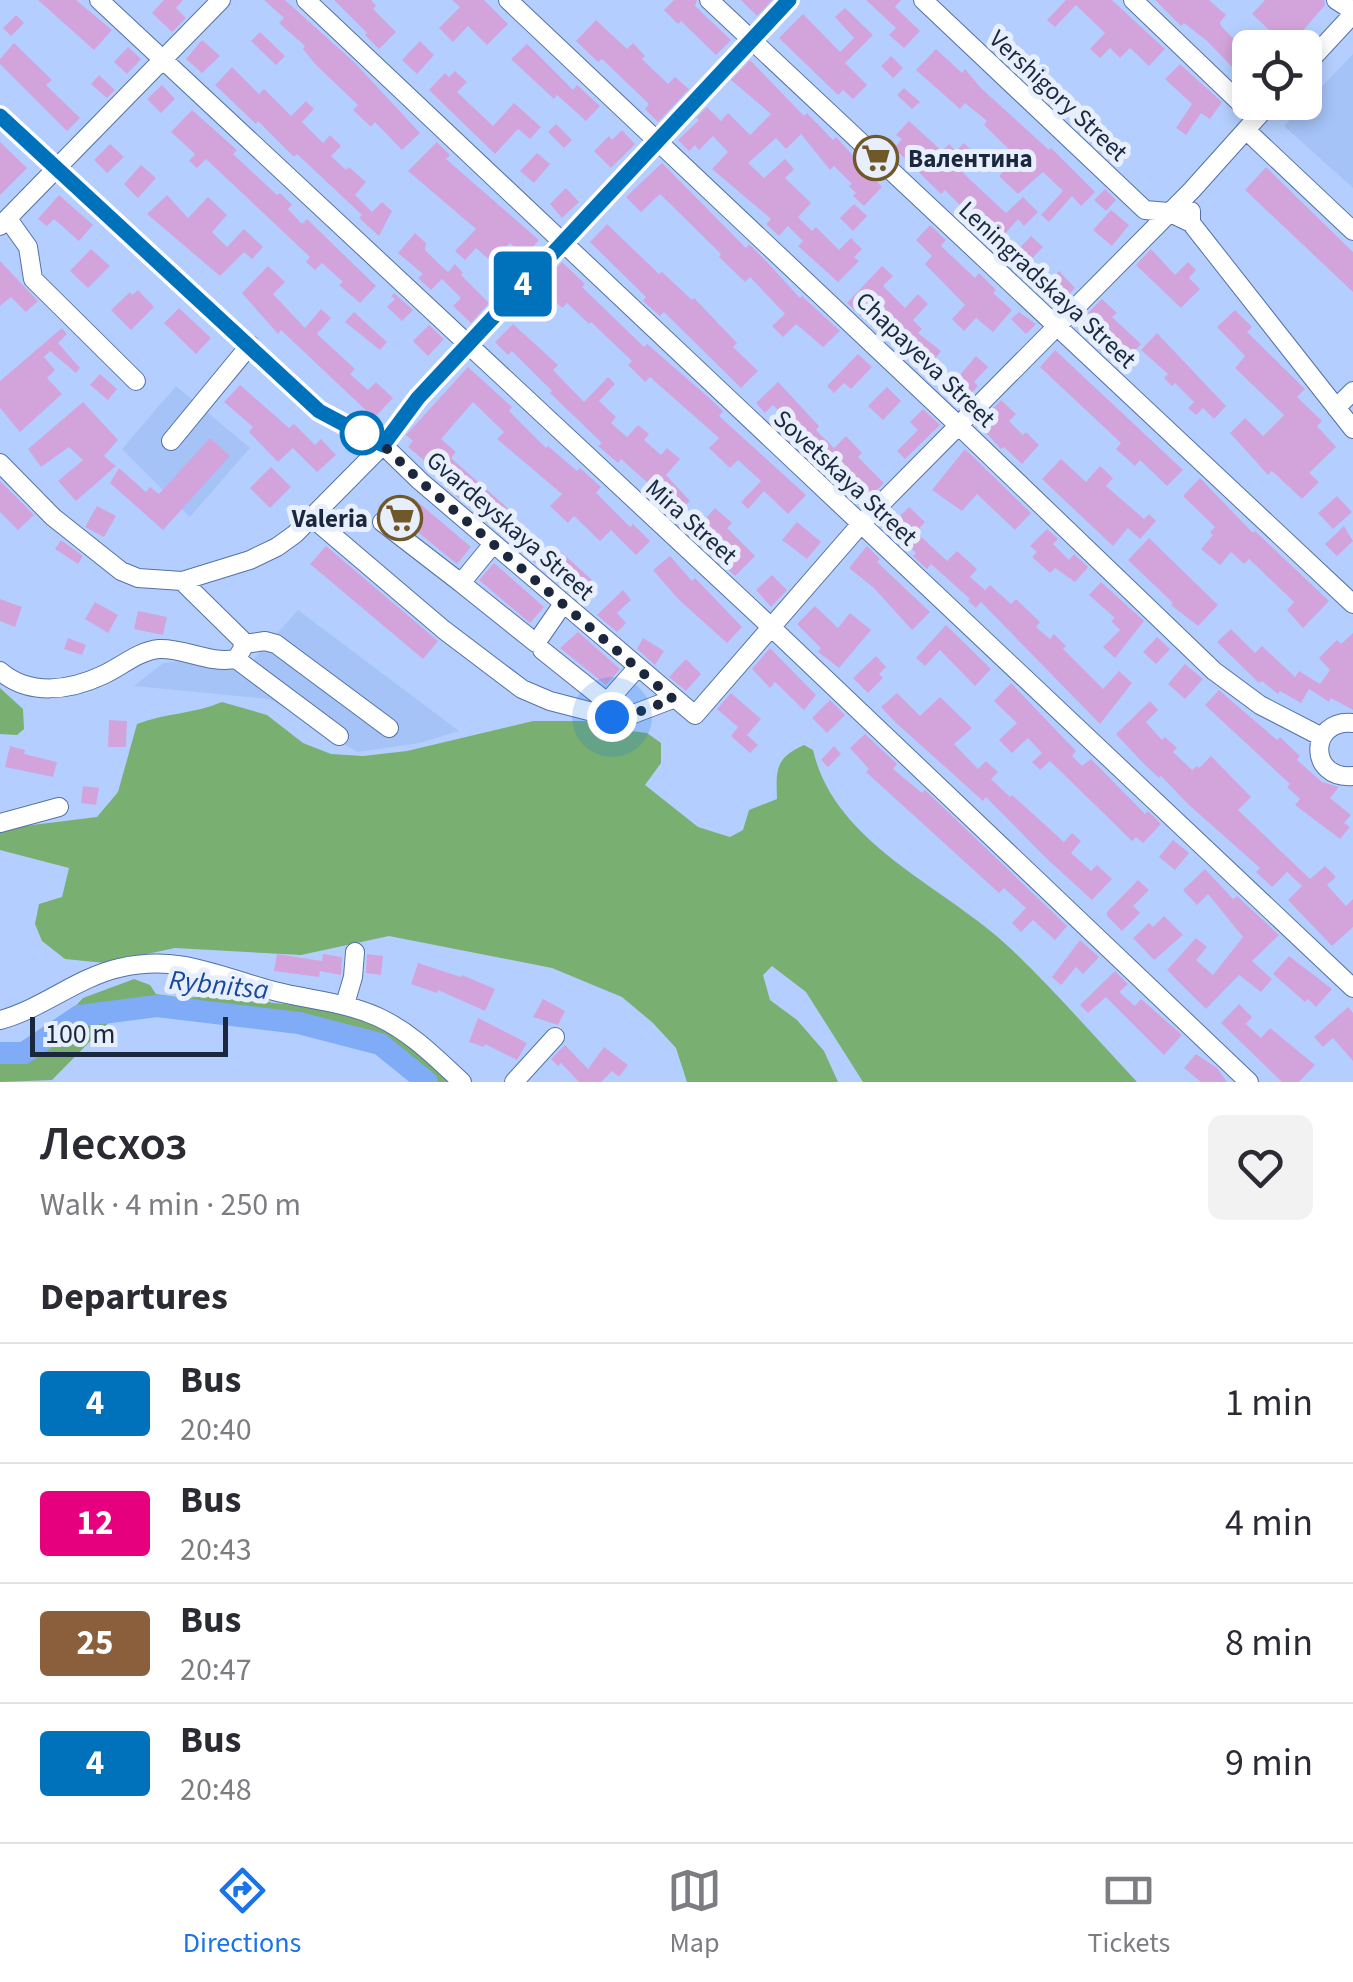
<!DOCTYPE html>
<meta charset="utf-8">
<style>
:root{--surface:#fff;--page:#f2f2f3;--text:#2b2b33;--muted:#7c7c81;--line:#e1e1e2;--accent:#1a73e8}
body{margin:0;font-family:"Source Sans 3",sans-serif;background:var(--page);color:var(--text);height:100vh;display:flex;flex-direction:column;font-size:38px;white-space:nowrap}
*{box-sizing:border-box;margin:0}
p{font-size:32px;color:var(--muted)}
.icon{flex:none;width:55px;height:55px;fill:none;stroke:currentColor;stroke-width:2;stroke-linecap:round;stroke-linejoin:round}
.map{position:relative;height:1082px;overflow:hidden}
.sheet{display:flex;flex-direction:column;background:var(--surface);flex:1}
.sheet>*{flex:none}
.badge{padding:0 20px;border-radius:8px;font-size:35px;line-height:65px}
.buttons{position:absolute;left:1232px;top:30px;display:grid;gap:20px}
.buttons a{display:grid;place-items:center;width:90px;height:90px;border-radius:15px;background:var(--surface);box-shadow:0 5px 15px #0003;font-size:50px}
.scale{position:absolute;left:30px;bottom:25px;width:198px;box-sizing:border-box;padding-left:10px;border:5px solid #1a273d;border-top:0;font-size:28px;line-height:35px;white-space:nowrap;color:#1a273d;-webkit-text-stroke:8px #e8effc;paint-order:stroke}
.you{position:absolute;width:50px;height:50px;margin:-25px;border:8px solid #fff;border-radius:50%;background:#1a73e8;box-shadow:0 0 0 15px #1a73e833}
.map>.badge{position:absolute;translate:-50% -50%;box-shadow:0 0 0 5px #fff}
h2{padding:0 40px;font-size:38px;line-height:90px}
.round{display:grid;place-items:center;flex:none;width:105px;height:105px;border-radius:15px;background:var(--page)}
.overview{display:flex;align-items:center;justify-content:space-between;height:170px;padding:0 40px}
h1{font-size:48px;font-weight:600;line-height:75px}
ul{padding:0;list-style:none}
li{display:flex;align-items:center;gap:30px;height:120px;padding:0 40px;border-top:2px solid var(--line)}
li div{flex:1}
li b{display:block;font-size:38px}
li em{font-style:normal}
li .badge{min-width:110px;font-weight:700;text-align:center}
.dock{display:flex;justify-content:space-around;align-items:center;height:140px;border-top:2px solid var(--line);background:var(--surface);font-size:28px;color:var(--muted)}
.dock a{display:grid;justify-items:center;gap:5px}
.dock .active{color:var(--accent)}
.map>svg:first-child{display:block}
</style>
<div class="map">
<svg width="1353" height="1082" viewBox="0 0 1353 1082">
<rect width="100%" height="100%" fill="#b4cfff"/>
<path fill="#a5c3f7" d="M1353,54V188L1284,126Z
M176,386L250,448L190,517L122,449Z
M298,610L459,731L420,743L357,752L270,699L134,686L163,663L194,660L246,668Z"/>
<path fill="#79af71" d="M0,688L23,709L24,729L17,735L0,734Z
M222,702L267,715L303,743L331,754L363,756L407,751L533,721H585L615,729L647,733L661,743V763L645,785L698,827L730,837L743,830L749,810L777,799C776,770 775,758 804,745L813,750C835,845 945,886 1010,948C1054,990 1095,1037 1137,1082H863L806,992L772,966L763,975L770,1000L797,1020L824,1051L838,1082H687L676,1048L653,1023L622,997L552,968L389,936L301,955L175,948L105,963L65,959L42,941L35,924L39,904L62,897L69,868L0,850V829L97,817L118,792L137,724C165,713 194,714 222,702Z
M134,979L150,985L156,994L184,998L237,994L273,1003L340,1009L379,1023L412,1043L454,1082H438L384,1041L346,1026L228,1004L148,999L129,1002L52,1080L0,1082V1060H21L69,1038L66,1016L83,998Z"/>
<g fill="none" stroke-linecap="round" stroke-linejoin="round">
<path stroke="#80abf7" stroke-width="22" d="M0,1053H24L79,1016L157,1006L299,1023L380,1044L427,1082"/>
</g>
<path fill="#d3a4db" d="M38,0H76L112,30L94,50Z
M164,0H183L176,8L186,18L172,32L152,13Z
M264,0H285L354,62L420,133L402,150L375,122L371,127L353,110L358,105L316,65L303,49L305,46L279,23L284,18Z
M334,0H371L376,6L373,9L396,32L379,49L365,35L367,33Z
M452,0H484L508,24L487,45L468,26L453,42L439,28L460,7Z
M674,0H697L695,6L731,40L716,55L681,21L678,24L664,10Z
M741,0H772L757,16Z
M866,0H901L895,7L920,31L904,48L889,35L896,28Z
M1066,0H1112L1165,49L1149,66L1130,48L1120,58L1110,48L1100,58L1090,49L1105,33L1076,5L1055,27L1047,20Z
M1155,0H1209L1226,15L1220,22L1221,26L1250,56V93L1235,80L1240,75L1207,41L1184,23L1181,26Z
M1265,0H1324L1325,5L1298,36L1304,41L1299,48H1264L1275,35L1252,14Z
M845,8L873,35L845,63L867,85L853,99L843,90L838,95L779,38L803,14L840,52L854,38L835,17Z
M16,15L24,23L11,36L3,28Z
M596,20L627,49L633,43L645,56L642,59L668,84L675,77L689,89L658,122L645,109L649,104L602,59L598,62L576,41Z
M260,32L285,56L276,65L251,41Z
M202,40L220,56L202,73L186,59Z
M420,41L434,55L417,74L402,60Z
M14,43L52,80L46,85L80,118L67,131L0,64V59Z
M527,44L573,90L577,85L600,106L586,121L557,95L554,99L511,59Z
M128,47L141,59L127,74L114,62Z
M936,49L962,73L965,69L981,88L1049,150L1051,148L1095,192L1081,206L1072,196L1049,222L1041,215L1063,191L1043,172L1018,194L999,176L1017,157L984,125L987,121L965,103L960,109L916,70Z
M891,56L903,68L893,78L881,66Z
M750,60L804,116L807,113L833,140L836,137L882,187L864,206L853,196L856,193L849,186L852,184L834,166L830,170L801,134L786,149L776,138L748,163L764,178L785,159L794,169L785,178L811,203L798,217L812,231L816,227L839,250L851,238L862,249L854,257L859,261L838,282L798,246L803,241L788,226L779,236L766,224L771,219L712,169L728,152L713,136L699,150L695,145L689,151L678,140L699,120L696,118L707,107L721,121L728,113L750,135L771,114L731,80Z
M1180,64L1222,102L1210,119L1201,113L1186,135L1176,128L1192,104L1165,79Z
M232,67L259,94L264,89L291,116L306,101L314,109L302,122L323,143L330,135L341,146L331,156L346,170L349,167L366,182L355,195L372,212L382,202L392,211L379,236L359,218L362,215L297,154L294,157L258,121L256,124L215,85Z
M455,71L467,82L457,92L493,126L514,103L541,127L530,139L518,129L495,154L429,90L445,73L449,77Z
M99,75L115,90L107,98L91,84Z
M162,85L175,99L161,113L147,99Z
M904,88L920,102L912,109L897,95Z
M192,110L237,150L233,154L277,195L280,193L292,205L288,209L302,224L307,219L376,286L360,303L339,285L343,282L322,263L315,270L306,262L310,257L206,159L197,168L189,161L195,154L171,132Z
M909,121L942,151L949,144L956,151L964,143L977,156L962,172L1006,213L1023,197L1038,212L1024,226L1018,219L997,243L945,190L941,194L894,148L902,139L896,135Z
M556,124L572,140L564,148L548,132Z
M622,130L635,144L611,168L594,151L609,136L612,140Z
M0,142L27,168L0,195Z
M437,142L450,155L446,159L539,240L524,256L510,243L492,262L476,248L465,260L455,251L476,229L408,171Z
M110,144L124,157L107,173L94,160Z
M537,153L550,164L534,183L520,171Z
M662,163L746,248L749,244L767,262L800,298L802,296L840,331L823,347L796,324L783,337L772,326L785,314L750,277L745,282L719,257L721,254L660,194L641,212L626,197Z
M141,165L156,178L138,198L124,184Z
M1266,167L1353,252V292L1245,190Z
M566,188L579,202L562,218L550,204Z
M1105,189L1116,200L1106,211L1094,200Z
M59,195L93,225L79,241L54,219L47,226L38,219Z
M167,195L188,218L208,197L227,215L212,232L227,247L244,229L263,247L252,259L244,252L220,276L147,214Z
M854,204L867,216L853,231L840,218Z
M1111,210L1129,225L1112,246L1093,230Z
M607,224L659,274L662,272L692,300L694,298L737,343L733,347L758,371L741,388L664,312L660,316L643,301L646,297L590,242Z
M930,225L946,240L941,246L975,278L979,273L996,290L993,293L1012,310L993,332L976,318L964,331L952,319L965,305L925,264L932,256L916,240Z
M415,233L426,243L425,250L439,264L448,272L455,264L463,273L461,275L489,303L471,323L453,306L461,298L442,279L431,290L418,278L423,274L398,253Z
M1031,236L1043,247L1023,268L1011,257Z
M91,249L110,266L88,288L70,271Z
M1151,249L1175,275L1188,262L1196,270L1189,278L1200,289L1181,308L1136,265Z
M0,261L38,301L26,312L11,297L0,306Z
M562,262L585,284L582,287L644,347L647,344L706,395L723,411L719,416L806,495L788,514L764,491L748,509L741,502L761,481L738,460L730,468L709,448L719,438L650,377L645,382L628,365L632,361L591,322L589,324L567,303L562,308L540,286Z
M268,266L285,282L273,294L305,328L321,309L331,318L317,334L355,369L350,374L368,390L376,382L393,398L374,418L281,330L278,334L242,293Z
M882,266L893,276L883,286L905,308L918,294L928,304L913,320L922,329L918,333L941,351L931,364L954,382L976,356L988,367L974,382L978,386L962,403L935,377L933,380L922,371L926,365L869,310L862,317L847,303Z
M1059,271L1075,288L1057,306L1041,290Z
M138,290L154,307L131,330L111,310L130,292L132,295Z
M394,293L413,310L402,321L387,307L395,299L391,296Z
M1102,299L1117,313L1112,317L1141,344L1124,362L1080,321Z
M179,308L211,338L196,354L164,323Z
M1235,310L1252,327L1247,332L1305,389L1297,397L1322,421L1317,426L1336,447L1309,473L1319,482L1302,499L1272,471L1268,475L1230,433L1245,418L1263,436L1284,415L1235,368L1245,356L1217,327Z
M354,312L387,342L380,350L345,322Z
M1019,312L1036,324L1026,334L1011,319Z
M513,324L558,365L553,370L584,402L608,377L615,384L599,401L616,417L611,423L627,437L638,425L649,434L644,440L661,455L667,448L680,459L666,475L690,501L672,517L653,500L660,494L621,459L618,463L598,446L602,443L550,393L552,391L512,351L508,355L495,342Z
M429,325L444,339L428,356L413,341Z
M62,328L67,334L58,343L80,368L76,373L50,351L44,357L55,370L47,378L62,394L20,432L0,408V381Z
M1157,333L1226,406L1214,419L1203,408L1196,415L1188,408L1194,402L1175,383L1172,386L1164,378L1168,374L1141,350Z
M1055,350L1183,470L1167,486L1140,460L1135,466L1116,449L1121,443L1040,367Z
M858,354L872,367L851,389L844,383L834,393L827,386Z
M468,367L512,407L509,411L546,448L548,446L577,471L580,468L601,487L596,493L630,527L633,524L650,541L636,555L611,530L600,541L574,516L568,523L550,506L562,494L497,439L504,432L473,402L441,439L456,452L451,458L512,512L496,529L448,489L452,484L408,447L413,441L406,435Z
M100,374L117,389L108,400L90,385Z
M778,382L819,426L816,430L834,448L846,436L862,453L858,457L884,483L868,499L859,490L853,496L841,483L843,481L804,443L801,446L784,429L790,422L773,405L765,413L756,403Z
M240,385L289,428L294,424L315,445L321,439L336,455L317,472L293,448L278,462L249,432L253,427L224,402Z
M887,387L901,401L883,420L868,406Z
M1001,400L1016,414L1009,421L1023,435L1026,432L1039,445L1022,464L1004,447L1001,449L978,424Z
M83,402L118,440L104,456L116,466L76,501L58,481L83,460L69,447L41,467L28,449Z
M923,409L940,425L905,459L897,451L918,430L910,422Z
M210,438L230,456L163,530L110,483L119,468L146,492L150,487L159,494Z
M965,449L1031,513L1015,530L977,494L962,511L932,490Z
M1061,459L1086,482L1100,466L1113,478L1106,486L1144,519L1149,514L1156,521L1140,539L1128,528L1113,546L1042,479Z
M271,467L291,487L270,508L250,488Z
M1200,478L1253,533L1255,531L1329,601L1303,628L1287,610L1294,602L1249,559L1244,564L1231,552L1220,565L1201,549L1213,535L1210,532L1215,527L1183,496Z
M0,481L34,515L18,530L0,512Z
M1337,496L1352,512L1333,529L1318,513Z
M413,498L471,547L457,564L398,516Z
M97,506L116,516L104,537L85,527Z
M909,507L925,522L916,532L947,561L957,551L977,569L970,577L985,590L990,585L1011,604L1016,599L1040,622L1036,627L1050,639L1054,634L1066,646L1063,649L1103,689L1119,671L1132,683L1100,724L981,602L976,608L968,601L970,599L931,564L927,569L913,556L916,553L889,527Z
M715,508L732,523L727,528L755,556L735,576L691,534Z
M797,522L821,542L807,559L782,540Z
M1344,526L1353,541L1337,556L1325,544Z
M1047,529L1058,539L1053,544L1069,560L1074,554L1088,567L1075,582L1055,568L1050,573L1032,557L1037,552L1030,546Z
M528,537L553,560L560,551L592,580L584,590L590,594L582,603L518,548Z
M1149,538L1218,605L1198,626L1171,605L1173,603L1128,560Z
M61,540L83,556L78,564L55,549Z
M326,546L438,641L423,659L310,564Z
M867,546L880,559L877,562L930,612L912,630L874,588L849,568Z
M670,556L692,581L695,578L742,627L727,643L678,599L653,570Z
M494,563L544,607L530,623L479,580Z
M772,575L787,590L771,607L756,590Z
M1101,582L1144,621L1115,658L1103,647L1120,630L1111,621L1115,618L1089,595Z
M623,590L631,600L617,613L626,623L617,632L597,615Z
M0,599L22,607L15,627L0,621Z
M95,602L118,615L108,633L85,619Z
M815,606L838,628L850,613L871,630L839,668L818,652L821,648L797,624Z
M138,611L167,617L163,635L134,629Z
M946,625L991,669L975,686L940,650L925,666L916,658Z
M1231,629L1255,653L1262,646L1295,677L1299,671L1320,684L1330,670L1319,658L1337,640L1341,644L1353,633V710L1331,698L1329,702L1309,689L1301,703L1280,691L1278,694L1262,681L1259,683L1217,642Z
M578,632L620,669L606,685L560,648Z
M1157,637L1170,649L1156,664L1143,652Z
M68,638L86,645L82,655L64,649Z
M643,638L664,651L655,665L637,649Z
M770,648L816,695L804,710L775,682L770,688L752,669Z
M876,656L886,667L879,674L883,678L868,693L853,678Z
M686,659L701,674L686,691L669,677Z
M1185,664L1203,679L1185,699L1168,684Z
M1011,683L1076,751L1072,756L1082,766L1091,759L1145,814L1148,811L1161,824L1143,843L1136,837L1132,841L1050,761L1040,770L1032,762L1042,753L1028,738L1012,753L999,740L1017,723L994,701Z
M1219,690L1277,740L1280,737L1300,756L1297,760L1322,782L1339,787L1330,798L1351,815L1344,823L1350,827L1340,839L1295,805L1300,799L1287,787L1290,784L1205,705Z
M731,693L761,719L747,735L758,745L750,753L731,736L738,727L717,709Z
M897,693L920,716L940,697L972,728L954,744L978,769L986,761L998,772L991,779L1010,797L1012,795L1064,842L1072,833L1081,841L1071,853L1091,871L1097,865L1112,879L1092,900L1046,858L986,797L983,801L894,721L881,707Z
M830,700L845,715L827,733L812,718Z
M1150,701L1158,710L1146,722L1162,740L1165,737L1177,748L1173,752L1192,770L1197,766L1199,768L1211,756L1251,797L1238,810L1310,879L1325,866L1336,877L1327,885L1346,906L1353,899V927L1332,946L1288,900L1302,886L1287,872L1272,887L1256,872L1260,868L1189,805L1161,776L1159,778L1142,762L1116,734Z
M109,720L127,721L126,747H108Z
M865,734L897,764L893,769L922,793L925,790L1067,926L1055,940L1033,920L1021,932L1012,923L1026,908L1004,888L999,893L866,772L869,769L850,748Z
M10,746L25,750L24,754L57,762L53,777L5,767Z
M834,746L841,754L828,767L821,760Z
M83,786L99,788L96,805L81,803Z
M1173,840L1189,853L1175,870L1159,857Z
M1205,869L1233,899L1237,896L1279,935L1252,961L1272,979L1261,992L1239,975L1206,1009L1167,970L1196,938L1207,947L1196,960L1213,975L1243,937L1208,894L1197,905L1183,890Z
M1138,880L1149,890L1133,906L1140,913L1122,931L1107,916V912Z
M1164,916L1183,935L1154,960L1133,938L1149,923L1153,927Z
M1080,940L1099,957L1083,974L1076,967L1061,985L1052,977Z
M277,954L322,961L323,954L342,957L341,975L320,971L319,977L274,971Z
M367,954L383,956L381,975L366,973Z
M1289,956L1332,989L1316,1007L1308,999L1305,1002L1273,974Z
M418,963L461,977L462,975L495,989L485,1011L438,990L437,993L411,984Z
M1115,971L1128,984L1119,992L1135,1006L1141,999L1182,1035L1164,1055L1106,997L1088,1013L1080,1005Z
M543,999L565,1011L558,1025L533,1017Z
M1239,1004L1252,1017L1246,1024L1261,1038L1270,1028L1315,1065L1299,1082H1282L1221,1023Z
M1348,1007L1353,1013V1061L1333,1038L1323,1047L1314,1037Z
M478,1018L527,1043L517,1060L485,1044L484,1047L469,1042Z
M565,1045L588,1069L604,1047L628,1065L619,1077L612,1071L601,1082H579L561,1063L558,1066L551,1059Z
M1196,1054L1217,1068L1227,1082H1201L1184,1068Z"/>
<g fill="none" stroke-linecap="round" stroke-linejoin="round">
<defs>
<path id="minor" d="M99,0L770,626L1249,1082
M306,0L1353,988
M508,0L958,425L1214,671L1260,705L1322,737
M709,0L1353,604
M923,0L1145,210L1168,212L1191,223
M1133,0L1256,118
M1336,0L1353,11
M1305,66L1353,14
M0,116L319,411L383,445L420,481L695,715L860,525L1192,190L1271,102
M1246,130L1353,231
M1191,211V223L1353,429
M8,219L28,247L33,279L136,381
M0,226L221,0
M1336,408L1353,391
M171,441L250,345
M0,463L53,517L121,571L138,578L182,581L250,560L277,547L295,534L383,445L418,398L789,0
M310,516L444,630L522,689L550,701L612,717L628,716L673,699
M382,522L461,583L493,544
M461,583L536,643L563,604
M244,644L265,641L276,644L389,728
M542,650L607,702L637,668
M236,659L339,736
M0,671C29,696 69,691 103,675C121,667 138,651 159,649C186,648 208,664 236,659L243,648L242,640L182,581
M1353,723C1308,719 1308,780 1353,776
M0,823L59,807
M345,1004L353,977L355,952
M0,1020C42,1009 76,978 119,968C180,954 217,976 274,991C309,1000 345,1002 378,1017C411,1032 436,1058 462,1082
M514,1082L555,1037"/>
</defs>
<use href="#minor" stroke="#5371a7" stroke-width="20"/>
<use href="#minor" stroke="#fff" stroke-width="18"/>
</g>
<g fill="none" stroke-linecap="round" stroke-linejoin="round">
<defs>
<path id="line" d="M0,116L319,411L383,445L418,398L789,0"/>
</defs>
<use href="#line" stroke="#fff" stroke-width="22"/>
<use href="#line" stroke="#0072bc" stroke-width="15"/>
<path stroke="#1a273d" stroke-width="10" stroke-dasharray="0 18" d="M362,433L351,428L383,445L420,481L673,699L628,716L612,717"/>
</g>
<defs>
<symbol id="supermarket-ring" viewBox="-11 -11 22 22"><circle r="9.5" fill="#e8effc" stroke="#715829" stroke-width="1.5"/><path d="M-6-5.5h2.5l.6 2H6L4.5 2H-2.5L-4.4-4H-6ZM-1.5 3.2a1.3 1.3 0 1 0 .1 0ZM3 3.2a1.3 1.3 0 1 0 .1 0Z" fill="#715829"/></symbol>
</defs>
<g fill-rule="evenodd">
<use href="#supermarket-ring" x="851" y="133" width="50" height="50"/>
<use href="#supermarket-ring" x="375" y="493" width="50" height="50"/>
</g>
<circle fill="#fff" stroke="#0072bc" stroke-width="5" cx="362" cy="433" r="20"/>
<g text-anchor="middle" stroke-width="10" stroke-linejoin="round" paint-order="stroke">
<g font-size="25" fill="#1a273d" stroke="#e8effc">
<text transform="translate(1059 95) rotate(43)" y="9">Vershigory Street</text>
<text transform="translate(1048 284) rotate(43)" y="9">Leningradskaya Street</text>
<text transform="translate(926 359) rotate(44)" y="9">Chapayeva Street</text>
<text transform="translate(846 477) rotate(43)" y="9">Sovetskaya Street</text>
<text transform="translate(692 521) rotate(42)" y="9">Mira Street</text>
<text transform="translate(511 525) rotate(41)" y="9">Gvardeyskaya Street</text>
</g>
<g font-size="25" font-weight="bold" fill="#1a273d" stroke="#e8effc" text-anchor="start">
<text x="908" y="167">Валентина</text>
<text x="368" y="527" text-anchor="end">Valeria</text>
</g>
<g font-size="28" font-style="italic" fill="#18479e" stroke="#e8effc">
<text transform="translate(219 984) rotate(6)" y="10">Rybnitsa</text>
</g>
</g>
</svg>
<div class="buttons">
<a><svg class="icon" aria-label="locate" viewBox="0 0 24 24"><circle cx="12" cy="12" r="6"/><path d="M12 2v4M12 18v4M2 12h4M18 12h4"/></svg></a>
</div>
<div class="scale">100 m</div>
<div class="you" style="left:612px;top:717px"></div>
<b class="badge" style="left:523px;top:284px;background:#0072bc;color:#fff">4</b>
</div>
<section class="sheet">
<div class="overview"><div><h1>Лесхоз</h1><p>Walk · 4 min · 250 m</p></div><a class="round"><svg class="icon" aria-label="heart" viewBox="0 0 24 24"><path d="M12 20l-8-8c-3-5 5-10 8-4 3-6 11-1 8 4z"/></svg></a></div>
<h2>Departures</h2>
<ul>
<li><span class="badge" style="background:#0072bc;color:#fff">4</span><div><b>Bus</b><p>20:40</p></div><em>1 min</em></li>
<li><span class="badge" style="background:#e6007e;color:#fff">12</span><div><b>Bus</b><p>20:43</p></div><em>4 min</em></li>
<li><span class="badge" style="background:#8b5e3c;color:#fff">25</span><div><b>Bus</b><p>20:47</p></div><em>8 min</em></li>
<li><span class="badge" style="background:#0072bc;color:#fff">4</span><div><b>Bus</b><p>20:48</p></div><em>9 min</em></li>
</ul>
</section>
<nav class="dock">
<a class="active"><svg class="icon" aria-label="directions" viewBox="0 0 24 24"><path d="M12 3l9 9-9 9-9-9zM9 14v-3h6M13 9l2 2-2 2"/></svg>Directions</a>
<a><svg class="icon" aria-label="map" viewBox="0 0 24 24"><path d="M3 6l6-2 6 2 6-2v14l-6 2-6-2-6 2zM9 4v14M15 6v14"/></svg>Map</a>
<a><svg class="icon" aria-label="tickets" viewBox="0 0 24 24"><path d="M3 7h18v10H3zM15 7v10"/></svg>Tickets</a>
</nav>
